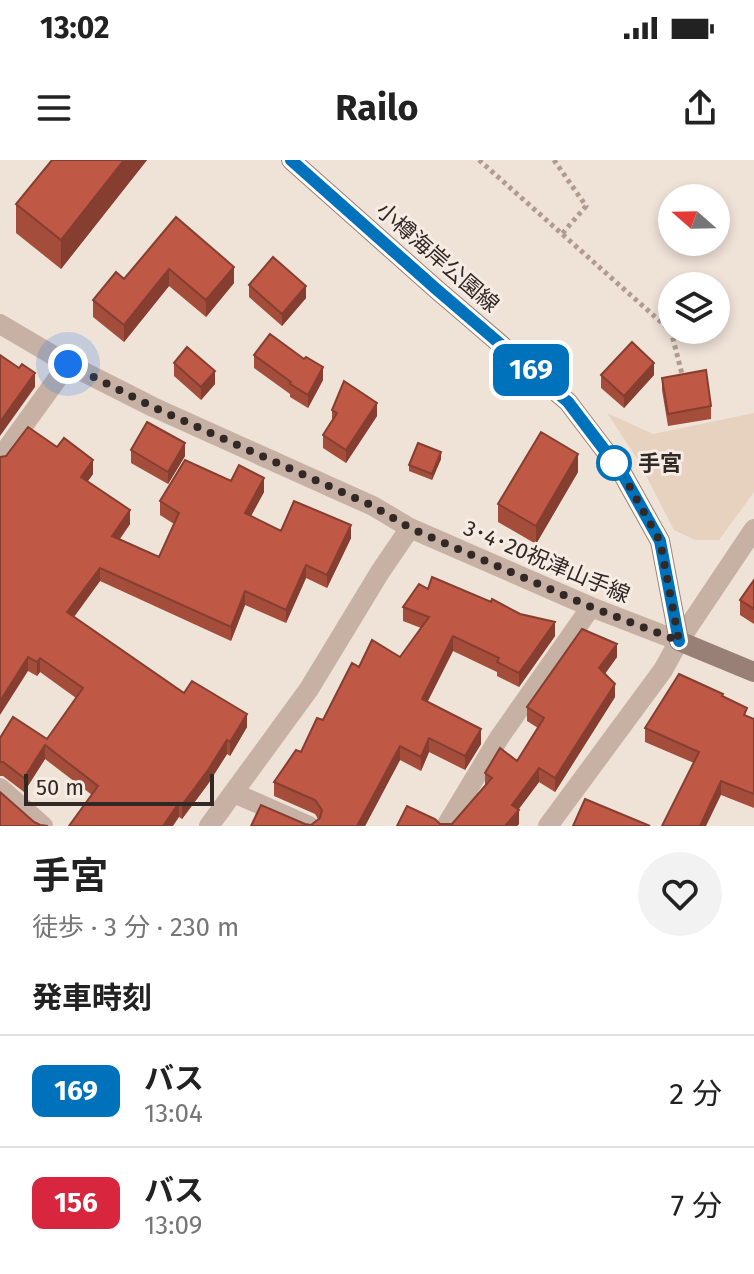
<!DOCTYPE html>
<html lang="ja">
<meta charset="utf-8">
<style>
:root{--surface:#fff;--page:#f2f2f2;--text:#222;--muted:#767676;--line:#e0e0e0}
body{margin:0;font-family:"Fira Sans","Noto Sans JP",sans-serif;background:var(--page);color:var(--text);height:100vh;display:flex;flex-direction:column;font-size:30px;white-space:nowrap}
*{box-sizing:border-box;margin:0}
p{font-size:26px;color:var(--muted)}
.icon{flex:none;width:44px;height:44px;fill:none;stroke:currentColor;stroke-width:2;stroke-linecap:round;stroke-linejoin:round}
.map{position:relative;height:666px;overflow:hidden}
.sheet{display:flex;flex-direction:column;background:var(--surface);flex:1}
.sheet>*{flex:none}
.badge{padding:0 16px;border-radius:12px;font-size:28px;line-height:52px}
.needle{width:52px;rotate:290deg}
.buttons{position:absolute;left:658px;top:24px;display:grid;gap:16px}
.buttons a{display:grid;place-items:center;width:72px;height:72px;border-radius:50%;background:var(--surface);box-shadow:0 4px 12px #0003;font-size:40px}
.scale{position:absolute;left:24px;bottom:20px;width:190px;box-sizing:border-box;padding-left:8px;border:4px solid #322825;border-top:0;font-size:22px;line-height:28px;white-space:nowrap;color:#322825;-webkit-text-stroke:6px #f7ece3;paint-order:stroke}
.you{position:absolute;width:40px;height:40px;margin:-20px;border:6px solid #fff;border-radius:50%;background:#1a73e8;box-shadow:0 0 0 12px #1a73e833}
.map>.badge{position:absolute;translate:-50% -50%;box-shadow:0 0 0 4px #fff}
h2{padding:0 32px;font-size:30px;line-height:72px}
.round{display:grid;place-items:center;flex:none;width:84px;height:84px;border-radius:42px;background:var(--page)}
.headline{display:flex;align-items:center;justify-content:space-between;height:136px;padding:0 32px}
h1{font-size:38px;font-weight:700;line-height:60px}
ul{padding:0;list-style:none}
li{display:flex;align-items:center;gap:24px;height:112px;padding:0 32px;border-top:2px solid var(--line)}
li div{flex:1}
li b{display:block;font-size:30px}
li em{font-style:normal}
li .badge{min-width:88px;font-weight:700;text-align:center}
.status{display:flex;justify-content:space-between;align-items:center;height:56px;padding:0 40px;background:var(--surface);direction:ltr}
.status svg{height:22px;fill:currentColor}
header{display:flex;justify-content:space-between;align-items:center;height:104px;padding:0 32px;background:var(--surface);font-size:36px;font-weight:700}
.map>svg:first-child{display:block}
</style>
<div class="status"><b>13:02</b><svg viewBox="0 0 49 12"><path d="M0 12V9h3v3zM5 12V6h3v6zM10 12V3h3v9zM15 12V0h3v12zM26 1h20v11H26zM47 4h2v5h-2z"/></svg></div>
<header><svg class="icon" aria-label="menu" viewBox="0 0 24 24"><path d="M4 6h16M4 12h16M4 18h16"/></svg>Railo<svg class="icon" aria-label="share" viewBox="0 0 24 24"><path d="M12 15V3M7 8l5-5 5 5M5 13v7h14v-7"/></svg></header>
<div class="map">
<svg width="754" height="666" viewBox="0 0 754 666">
<rect width="100%" height="100%" fill="#efe2d7"/>
<path fill="#e6d2bf" d="M607,253L653,274L754,253V332L719,380H695L674,370L637,298Z"/>
<g fill="none" stroke-linecap="round" stroke-linejoin="round">
<path stroke="#b19b8e" stroke-width="5" stroke-dasharray="4 4" stroke-linecap="butt" d="M479,0L671,171L683,218
M554,0L586,46L562,74"/>
<path stroke="#c6b1a4" stroke-width="20" d="M0,298L68,204
M0,628L43,666
M234,633L309,666
M446,666L499,578L591,447
M548,666L663,510L679,481"/>
<path stroke="#c6b1a4" stroke-width="20" d="M0,164L68,204L153,247L373,346L410,368L591,447L679,481L754,369
M209,666L309,529L380,412L410,368"/>
<path stroke="#998076" stroke-width="20" d="M291,0L435,128L568,242L622,313L660,381L679,481L754,512"/>
</g>
<path fill="#a44d3b" d="M52,0H147L61,109L16,73V44Z
M176,57L234,123L206,157L169,126L124,182L93,157V140L124,119Z
M249,125L306,138L282,166L249,137Z
M254,195L323,220L308,248L290,237V234L254,208Z
M174,203L215,224L201,240L174,216Z
M601,215H654L624,248L601,228Z
M662,218L711,246V259L668,266L662,230Z
M332,250L377,256L346,303L323,288V275L332,261Z
M131,290L185,296L168,324L131,303Z
M0,297L93,314L88,321L130,364L120,379L159,397L174,364L160,355V341L231,321L264,332L251,356L281,371L351,378L327,428L306,418L286,463L245,445L231,481L100,421L74,457L184,533L247,567L230,596L227,594L208,624L182,659L179,657L92,635L45,599L24,632L3,616H0V578L47,579L76,538L40,512L37,516L28,511Z
M441,299L432,320L409,311V305Z
M578,312L536,384L498,362V344Z
M432,417L491,442L492,439L520,454L555,462V476L519,527L497,516V512L453,491L427,542L481,569V584L465,610L429,592L421,611L400,600L365,666H251L261,645L305,664L311,665L318,659L315,654L274,636V622L296,590L301,592L317,558L323,560L352,503L359,507L372,480L400,497L421,468L403,461V447L419,424L428,429Z
M754,420V464L740,455V440Z
M582,469L617,484V497L605,514L615,524V537L555,632L539,622L518,650L519,664L517,666H397L407,646L435,659L440,664H452L485,625V613L500,588L517,601L538,568L527,561V547Z
M723,537L747,556L754,559V648L721,635L694,603L645,582V568Z"/>
<path fill="#863e30" d="M124,0H147L61,109V80Z
M234,107V123L206,157V140Z
M169,109V126L124,182V165Z
M306,126V138L282,166V154Z
M654,203V215L624,248V236Z
M323,207V220L308,248V235Z
M215,211V224L201,240V227Z
M35,213V227L0,276V262Z
M377,243V256L346,303V290Z
M185,283V296L168,324V312Z
M441,292V299L432,320V314Z
M578,294V312L536,384V366Z
M93,300V314L81,330V317Z
M264,318V332L245,367V353Z
M130,350V364L112,389V376Z
M351,365V378L327,428V415Z
M306,405V418L286,463V450Z
M100,408V421L67,466V452Z
M245,431V445L231,481V467Z
M555,462V476L519,527V513Z
M453,476V491L422,553V539Z
M617,484V497L599,521V508Z
M28,497V511L0,555V541Z
M40,498V512L37,516V502Z
M615,524V537L555,632V618Z
M247,554V567L230,596V582Z
M481,569V584L465,610V596Z
M429,578V592L421,611V597Z
M227,580V594L208,624L182,659V645Z
M45,585V599L24,632V618Z
M400,586V600L365,666H357Z
M539,608V622L512,658V645Z
M721,621V635L706,666H700Z
M179,643V657L173,666H163Z
M519,650V664L517,666H505Z"/>
<path fill="#bf5945" stroke="#863e30" stroke-width="2" d="M52,0H124L61,80L16,44Z
M176,57L234,107L206,140L169,109L124,165L93,140L116,112L124,119Z
M273,97L306,126L282,154L249,125Z
M270,174L304,199L306,197L323,207L308,235L290,224L291,222L254,195Z
M632,182L654,203L624,236L601,215Z
M187,187L215,211L201,227L174,203Z
M0,195L19,208L22,204L35,213L0,262Z
M706,210L711,246L668,254L662,218Z
M344,221L377,243L346,290L323,275L337,253L332,250Z
M147,262L185,283L168,312L131,290Z
M28,267L57,287L64,278L93,300L81,317L130,350L112,376L159,397L179,353L160,341L185,300L231,321L239,305L264,318L245,353L281,371L294,341L351,365L327,415L306,405L286,450L245,431L231,467L100,408L67,452L184,533L192,521L247,554L230,582L227,580L208,610L182,645L179,643L163,666H69L98,626L45,585L24,618L3,602H0V578L13,557L47,579L83,528L40,498L37,502L28,497L0,541V297L6,296Z
M541,272L578,294L536,366L498,344Z
M418,283L441,292L432,314L409,305Z
M432,417L491,442L492,439L520,454L555,462L519,513L497,502L499,498L453,476L422,539L481,569L465,596L429,578L421,597L400,586L357,666H251L261,645L305,664L311,665L320,658L322,650L315,640L274,622L296,590L301,592L317,558L323,560L352,503L359,507L372,480L400,497L429,457L403,447L419,424L428,429Z
M754,420V449L740,440Z
M582,469L617,484L599,508L615,524L555,618L539,608L512,645L519,650L505,666H397L407,646L435,659L440,664H452L492,618L485,613L500,588L517,601L544,558L527,547Z
M679,514L723,534L722,536L747,548L744,555L754,559V634L721,621L700,666H662L699,592L645,568Z
M0,632L34,662L40,665L48,666H0Z
M585,639L650,666H573Z"/>
<g fill="none" stroke-linecap="round" stroke-linejoin="round">
<defs>
<path id="line" d="M291,0L435,128L568,242L622,313L660,381L679,481"/>
</defs>
<use href="#line" stroke="#fff" stroke-width="18"/>
<use href="#line" stroke="#0072bc" stroke-width="12"/>
<path stroke="#322825" stroke-width="8" stroke-dasharray="0 14.4" d="M68,204L153,247L373,346L410,368L591,447L679,481L660,381L622,313L614,303"/>
</g>
<circle fill="#fff" stroke="#0072bc" stroke-width="4" cx="614" cy="303" r="16"/>
<g text-anchor="middle" stroke-width="6" stroke-linejoin="round" paint-order="stroke">
<g font-size="22" fill="#322825" stroke="#f7ece3">
<text transform="translate(438 97) rotate(41)" y="8">小樽海岸公園線</text>
<text transform="translate(547 401) rotate(23)" y="8">3･4･20祝津山手線</text>
</g>
<g font-size="22" font-weight="bold" fill="#322825" stroke="#f7ece3" text-anchor="start">
<text x="638" y="311">手宮</text>
</g>
</g>
</svg>
<div class="buttons">
<a><svg class="needle" viewBox="-14 -14 28 28"><path d="M0-13l5 13h-10z" fill="#e53935"/><path d="M0 13l5-13h-10z" fill="#767676"/></svg></a>
<a><svg class="icon" aria-label="layers" viewBox="0 0 24 24"><path d="M12 4l9 5-9 5-9-5zM3 14l9 5 9-5"/></svg></a>
</div>
<div class="scale">50 m</div>
<div class="you" style="left:68px;top:204px"></div>
<b class="badge" style="left:531px;top:210px;background:#0072bc;color:#fff">169</b>
</div>
<section class="sheet">
<div class="headline"><div><h1>手宮</h1><p>徒歩 · 3 分 · 230 m</p></div><a class="round"><svg class="icon" aria-label="heart" viewBox="0 0 24 24"><path d="M12 20l-8-8c-3-5 5-10 8-4 3-6 11-1 8 4z"/></svg></a></div>
<h2>発車時刻</h2>
<ul>
<li><span class="badge" style="background:#0072bc;color:#fff">169</span><div><b>バス</b><p>13:04</p></div><em>2 分</em></li>
<li><span class="badge" style="background:#d7263d;color:#fff">156</span><div><b>バス</b><p>13:09</p></div><em>7 分</em></li>
</ul>
</section>
